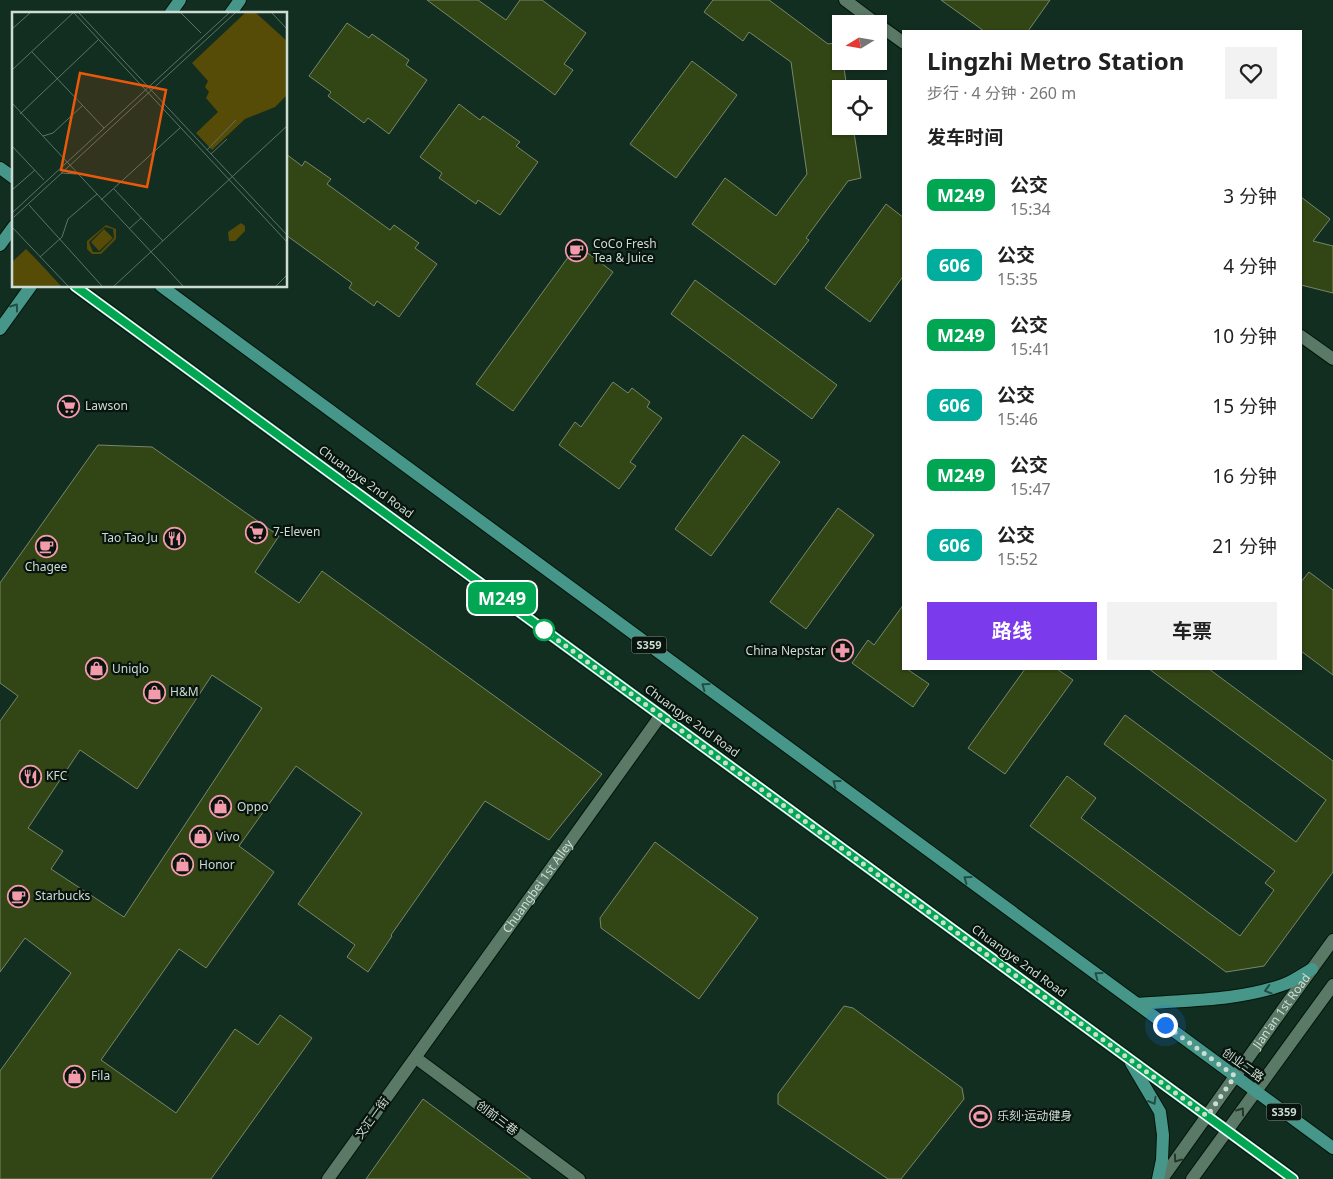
<!DOCTYPE html>
<html lang="zh">
<meta charset="utf-8">
<style>
:root{--surface:#fff;--page:#f2f2f2;--text:#222;--muted:#767676;--accent:#7c3aed}
body{margin:0;font-family:"Noto Sans","Noto Sans SC",sans-serif;background:var(--page);color:var(--text);height:100vh;display:flex;flex-direction:column;font-size:19px;white-space:nowrap}
*{box-sizing:border-box;margin:0}
p{font-size:16px;color:var(--muted)}
.icon{flex:none;width:28px;height:28px;fill:none;stroke:currentColor;stroke-width:2;stroke-linecap:round;stroke-linejoin:round}
.map{position:relative;flex:1;overflow:hidden}
.drawer{position:absolute;left:902px;top:30px;width:400px;height:640px;display:flex;flex-direction:column;background:var(--surface);border-radius:0px;box-shadow:0 1px 4px #0004}
.drawer>*{flex:none}
.badge{padding:0 10px;border-radius:8px;font-size:18px;line-height:32px}
.needle{width:32px;rotate:259deg}
.tools{position:absolute;left:832px;top:15px;display:grid;gap:10px}
.tools a{display:grid;place-items:center;width:55px;height:55px;border-radius:0px;background:var(--surface);box-shadow:0 1px 4px #0004;font-size:25px}
.you{position:absolute;width:25px;height:25px;margin:-12px;border:4px solid #fff;border-radius:50%;background:#1a73e8;box-shadow:0 0 0 8px #1a73e833}
.map>.badge{position:absolute;translate:-50% -50%;box-shadow:0 0 0 2px #fff}
h2{padding:0 25px;font-size:19px;line-height:45px}
.round{display:grid;place-items:center;flex:none;width:52px;height:52px;border-radius:0px;background:var(--page)}
.summary{display:flex;align-items:center;justify-content:space-between;height:85px;padding:0 25px}
h1{font-size:24px;font-weight:700;line-height:38px}
.action{display:flex;gap:10px;margin-top:auto;padding:10px 25px}
.action a{flex:1;height:58px;border-radius:0px;background:var(--accent);color:#fff;font-size:20px;font-weight:700;line-height:58px;text-align:center}
.action a+a{background:var(--page);color:var(--text)}
ul{padding:0;list-style:none}
li{display:flex;align-items:center;gap:15px;height:70px;padding:0 25px}
li div{flex:1}
li b{display:block;font-size:19px}
li em{font-style:normal}
li .badge{min-width:55px;font-weight:700;text-align:center}
.map>svg:first-child{display:block}
</style>
<div class="map">
<svg width="1333" height="1179" viewBox="0 0 1333 1179">
<rect width="100%" height="100%" fill="#122e20"/>
<path fill="#324515" stroke="#79866a" fill-rule="evenodd" d="M427,0H478L506,20L520,0H542L586,33L564,64L573,70L555,95Z
M713,0H769L828,44L841,42V61H843L847,89H841V126H853L861,178L848,181L806,238L809,240L775,285L692,224L725,178L776,216L807,174L791,62L749,32L743,41L704,12Z
M941,0H1050L1028,31H984Z
M347,23L369,38L372,34L409,60L406,65L427,80L389,134L368,118L364,123L328,96L331,92L309,76Z
M692,61L737,95L676,178L630,144Z
M459,104L480,120L483,116L520,142L516,146L538,162L500,215L478,200L476,204L439,178L442,173L420,157Z
M286,154L302,166L305,161L331,179L327,184L390,230L394,225L419,243L415,248L437,264L399,317L377,301L374,306L349,288L352,283L286,235Z
M1301,197L1330,219L1313,241L1333,246V293L1301,285Z
M886,204L904,218V275L870,322L825,288Z
M577,245L613,272L513,411L476,384Z
M695,280L837,385L812,419L671,314Z
M613,382L628,393L632,388L650,402L647,407L662,418L630,462L636,466L619,489L559,445L575,422L581,427Z
M743,435L780,462L711,556L675,529Z
M98,445L152,447L279,536L255,572L299,603L322,571L602,774L549,840L485,801L391,935L392,936L368,972L347,957L355,945L298,904L362,813L296,766L239,846L274,872L206,968L179,949L101,1060L176,1113L235,1029L258,1045L280,1015L312,1038L211,1179H0V1071L71,973L25,938L0,972V721L18,696L0,683V583ZM212,675L262,708L124,917L51,869L63,851L28,828L80,750L137,789Z
M838,508L874,535L806,629L770,602Z
M1309,572L1333,590V675L1301,651V582Z
M904,604V669H907L929,684L913,707L852,663L868,640L874,645Z
M1025,669H1057L1073,680L1005,774L968,748Z
M1149,669H1209L1333,761V872L1264,966L1226,972L1030,826L1067,776L1096,798L1081,818L1240,936L1274,890L1265,883L1275,871L1104,744L1125,715L1296,842L1326,800Z
M655,842L758,918L699,999L601,928L600,918Z
M844,1006L853,1008L962,1088L964,1099L901,1179H888L778,1104V1094Z
M423,1099L531,1179H366Z"/>
<g fill="none" stroke-linecap="round" stroke-linejoin="round">
<defs>
<g id="minor">
<path d="M416,1058L579,1179"/>
<path id="s1" d="M328,1179L661,715"/>
</g>
<path id="tertiary" d="M845,0L877,24
M879,25L904,43
M1301,336L1333,359"/>
<g id="secondary">
<path id="s2" d="M1162,1179L1283,1009L1333,940"/>
<path d="M1192,1179L1333,985"/>
</g>
<path id="primary" d="M170,14L180,0
M230,14L240,0
M0,168L14,178
M0,245L14,226
M75,286L1293,1179
M161,286L1333,1148
M0,329L31,286
M1137,1004C1185,1000 1240,1001 1285,984C1294,981 1303,974 1312,969
M1131,1063L1160,1112L1163,1135L1162,1160L1158,1179"/>
</defs>
<use href="#minor" stroke="#001609" stroke-width="14"/>
<use href="#tertiary" stroke="#001609" stroke-width="14"/>
<use href="#secondary" stroke="#001609" stroke-width="14"/>
<use href="#primary" stroke="#001609" stroke-width="14"/>
<use href="#minor" stroke="#5b7967" stroke-width="12"/>
<use href="#tertiary" stroke="#5b7967" stroke-width="12"/>
<use href="#secondary" stroke="#5b7967" stroke-width="12"/>
<use href="#primary" stroke="#47968a" stroke-width="12"/>
</g>
<defs><path id="oneway-chevron" d="M-2-3.5L2.5 0L-2 3.5" fill="none" stroke-width="1.6" stroke-linecap="round" stroke-linejoin="round" transform="scale(1.25)"/></defs>
<g stroke="#244e45">
<use href="#oneway-chevron" transform="translate(15 307) rotate(-54)"/>
<use href="#oneway-chevron" transform="translate(705 686) rotate(-144)"/>
<use href="#oneway-chevron" transform="translate(836 783) rotate(-144)"/>
<use href="#oneway-chevron" transform="translate(967 879) rotate(-144)"/>
<use href="#oneway-chevron" transform="translate(1098 975) rotate(-144)"/>
<use href="#oneway-chevron" transform="translate(1268 990) rotate(164)"/>
<use href="#oneway-chevron" transform="translate(1153 1101) rotate(60)"/>
</g>
<g stroke="#25372c">
<use href="#oneway-chevron" transform="translate(1241 1111) rotate(-54)"/>
<use href="#oneway-chevron" transform="translate(1177 1159) rotate(126)"/>
</g>
<g fill="none" stroke-linecap="round" stroke-linejoin="round">
<defs>
<path id="line" d="M75,286L1293,1179"/>
</defs>
<use href="#line" stroke="#fff" stroke-width="11"/>
<use href="#line" stroke="#00a651" stroke-width="8"/>
<path stroke="#cdddd3" stroke-width="5" stroke-dasharray="0 9" d="M544,630L1207,1116L1235,1076L1165,1025"/>
</g>
<defs>
<symbol id="cafe-ring" viewBox="-11 -11 22 22"><circle r="9.5" fill="#08140d" stroke="#f39aac" stroke-width="1.5"/><path d="M-5.5-4.5H6V0H3Q3 3.5 0 3.5H-2.5Q-5.5 3.5-5.5 0ZM3-3.2v2h1.7v-2ZM-6 4.5H4V6H-6Z" fill="#f39aac"/></symbol>
<symbol id="supermarket-ring" viewBox="-11 -11 22 22"><circle r="9.5" fill="#08140d" stroke="#f39aac" stroke-width="1.5"/><path d="M-6-5.5h2.5l.6 2H6L4.5 2H-2.5L-4.4-4H-6ZM-1.5 3.2a1.3 1.3 0 1 0 .1 0ZM3 3.2a1.3 1.3 0 1 0 .1 0Z" fill="#f39aac"/></symbol>
<symbol id="restaurant-ring" viewBox="-11 -11 22 22"><circle r="9.5" fill="#08140d" stroke="#f39aac" stroke-width="1.5"/><path d="M-5-6h1v4h1v-4h1v4h1v-4h1v5L-1.5 .5V6h-2V.5L-5-1ZM5-6V6H3V1.5H1.5Q1.5-4 5-6Z" fill="#f39aac"/></symbol>
<symbol id="pharmacy-ring" viewBox="-11 -11 22 22"><circle r="9.5" fill="#08140d" stroke="#f39aac" stroke-width="1.5"/><path d="M-2-6h4v4h4v4h-4v4h-4v-4h-4v-4h4Z" fill="#f39aac"/></symbol>
<symbol id="shop-ring" viewBox="-11 -11 22 22"><circle r="9.5" fill="#08140d" stroke="#f39aac" stroke-width="1.5"/><path d="M-5-2.5h2.3a2.7 3.5 0 0 1 5.4 0H5L5.5 6h-11ZM-1.5-2.5h3a1.5 2.3 0 0 0-3 0Z" fill="#f39aac"/></symbol>
<symbol id="stadium-ring" viewBox="-11 -11 22 22"><circle r="9.5" fill="#08140d" stroke="#f39aac" stroke-width="1.5"/><path d="M0-5a6.5 5 0 1 0 0 10a6.5 5 0 1 0 0-10ZM-3.5-1.8h7v3.6h-7Z" fill="#f39aac"/></symbol>
</defs>
<g fill-rule="evenodd">
<use href="#cafe-ring" x="564" y="238" width="25" height="25"/>
<use href="#supermarket-ring" x="56" y="394" width="25" height="25"/>
<use href="#supermarket-ring" x="244" y="520" width="25" height="25"/>
<use href="#restaurant-ring" x="162" y="526" width="25" height="25"/>
<use href="#cafe-ring" x="34" y="534" width="25" height="25"/>
<use href="#pharmacy-ring" x="830" y="638" width="25" height="25"/>
<use href="#shop-ring" x="84" y="656" width="25" height="25"/>
<use href="#shop-ring" x="142" y="680" width="25" height="25"/>
<use href="#restaurant-ring" x="18" y="764" width="25" height="25"/>
<use href="#shop-ring" x="208" y="794" width="25" height="25"/>
<use href="#shop-ring" x="188" y="824" width="25" height="25"/>
<use href="#shop-ring" x="170" y="852" width="25" height="25"/>
<use href="#cafe-ring" x="6" y="884" width="25" height="25"/>
<use href="#shop-ring" x="62" y="1064" width="25" height="25"/>
<use href="#stadium-ring" x="968" y="1104" width="25" height="25"/>
</g>
<circle fill="#fff" stroke="#00a651" stroke-width="2.5" cx="544" cy="630" r="10"/>
<g text-anchor="middle" stroke-width="4.5" stroke-linejoin="round" paint-order="stroke">
<g fill="#08140d" stroke="#92a198" stroke-width="1">
<rect x="631.5" y="636.5" width="35" height="17" rx="4"/>
<rect x="1266.5" y="1103.5" width="35" height="17" rx="4"/>
</g>
<g font-size="11" font-weight="bold" fill="#cdddd3">
<text x="649" y="649">S359</text>
<text x="1284" y="1116">S359</text>
</g>
<g font-size="12" fill="#cdddd3" stroke="#08140d" text-anchor="start">
<text x="593" y="248">CoCo Fresh<tspan x="593" dy="14">Tea &amp; Juice</tspan></text>
<text x="85" y="410">Lawson</text>
<text x="273" y="536">7-Eleven</text>
<text x="158" y="542" text-anchor="end">Tao Tao Ju</text>
<text x="46" y="571" text-anchor="middle">Chagee</text>
<text x="826" y="655" text-anchor="end">China Nepstar</text>
<text x="112" y="673">Uniqlo</text>
<text x="170" y="696">H&amp;M</text>
<text x="46" y="780">KFC</text>
<text x="237" y="811">Oppo</text>
<text x="216" y="841">Vivo</text>
<text x="199" y="869">Honor</text>
<text x="35" y="900">Starbucks</text>
<text x="91" y="1080">Fila</text>
<text x="997" y="1120">乐刻·运动健身</text>
</g>
<g font-size="12" fill="#cdddd3" stroke="#08140d">
<text transform="translate(366 482) rotate(36)" y="4">Chuangye 2nd Road</text>
<text transform="translate(692 721) rotate(36)" y="4">Chuangye 2nd Road</text>
<text dy="4" stroke="none"><textPath href="#s1" startOffset="360">Chuangbei 1st Alley</textPath></text>
<text transform="translate(1019 961) rotate(36)" y="4">Chuangye 2nd Road</text>
<text dy="4" stroke="none"><textPath href="#s2" startOffset="206">Jian'an 1st Road</textPath></text>
<text transform="translate(1243 1065) rotate(36)" y="4">创业二路</text>
<text transform="translate(372 1118) rotate(-54)" y="4">文汇一街</text>
<text transform="translate(497 1118) rotate(37)" y="4">创前三巷</text>
</g>
</g>
<g transform="translate(12 12)">
<rect width="275" height="275" fill="#122e20"/>
<path d="M233,1H244L275,29V83L263,95L233,107L200,138L184,121L206,100L194,86L197,80L193,75L196,69L180,51ZM229,211L233,214V219L223,229H217L216,220ZM94,213L104,217V227L89,242H80L75,237V229ZM93,215L101,217L102,226L88,240H81L77,230ZM92,217L101,226L87,239L79,230ZM14,237L24,247L49,274H0V250Z" fill="#574b08" fill-rule="evenodd"/>
<path fill="none" stroke="#5d7468" stroke-width="1" d="M62,1L275,230M67,1L275,223M169,1L189,21M260,1L275,17M0,17L18,1M20,40L92,116M0,58L61,1M0,91L171,274M8,102L87,27M31,124L41,121L71,93M0,134L32,168M195,138L224,108M199,142L215,127M49,161L64,162M102,177L151,229M0,178L23,158M89,188L169,115M17,193L90,274M1,200L217,1M2,205L223,1M0,215L56,274M117,217L129,206M28,245L50,225L56,207L85,182M102,274L275,114M264,274L275,263"/>
<path fill="#e8590c" fill-opacity="0.15" stroke="#e8590c" stroke-width="2.5" d="M68,61L154,78L135,175L49,158Z"/>
<rect width="275" height="275" fill="none" stroke="#cdddd3" stroke-width="2.5"/>
</g>
</svg>
<div class="tools">
<a><svg class="needle" viewBox="-14 -14 28 28"><path d="M0-13l5 13h-10z" fill="#e53935"/><path d="M0 13l5-13h-10z" fill="#767676"/></svg></a>
<a><svg class="icon" aria-label="locate" viewBox="0 0 24 24"><circle cx="12" cy="12" r="6"/><path d="M12 2v4M12 18v4M2 12h4M18 12h4"/></svg></a>
</div>
<div class="you" style="left:1165px;top:1025px"></div>
<b class="badge" style="left:502px;top:598px;background:#00a651;color:#fff">M249</b>
<section class="drawer">
<div class="summary"><div><h1>Lingzhi Metro Station</h1><p>步行 · 4 分钟 · 260 m</p></div><a class="round"><svg class="icon" aria-label="heart" viewBox="0 0 24 24"><path d="M12 20l-8-8c-3-5 5-10 8-4 3-6 11-1 8 4z"/></svg></a></div>
<h2>发车时间</h2>
<ul>
<li><span class="badge" style="background:#00a651;color:#fff">M249</span><div><b>公交</b><p>15:34</p></div><em>3 分钟</em></li>
<li><span class="badge" style="background:#01ad9c;color:#fff">606</span><div><b>公交</b><p>15:35</p></div><em>4 分钟</em></li>
<li><span class="badge" style="background:#00a651;color:#fff">M249</span><div><b>公交</b><p>15:41</p></div><em>10 分钟</em></li>
<li><span class="badge" style="background:#01ad9c;color:#fff">606</span><div><b>公交</b><p>15:46</p></div><em>15 分钟</em></li>
<li><span class="badge" style="background:#00a651;color:#fff">M249</span><div><b>公交</b><p>15:47</p></div><em>16 分钟</em></li>
<li><span class="badge" style="background:#01ad9c;color:#fff">606</span><div><b>公交</b><p>15:52</p></div><em>21 分钟</em></li>
</ul>
<div class="action"><a>路线</a><a>车票</a></div>
</section>
</div>
